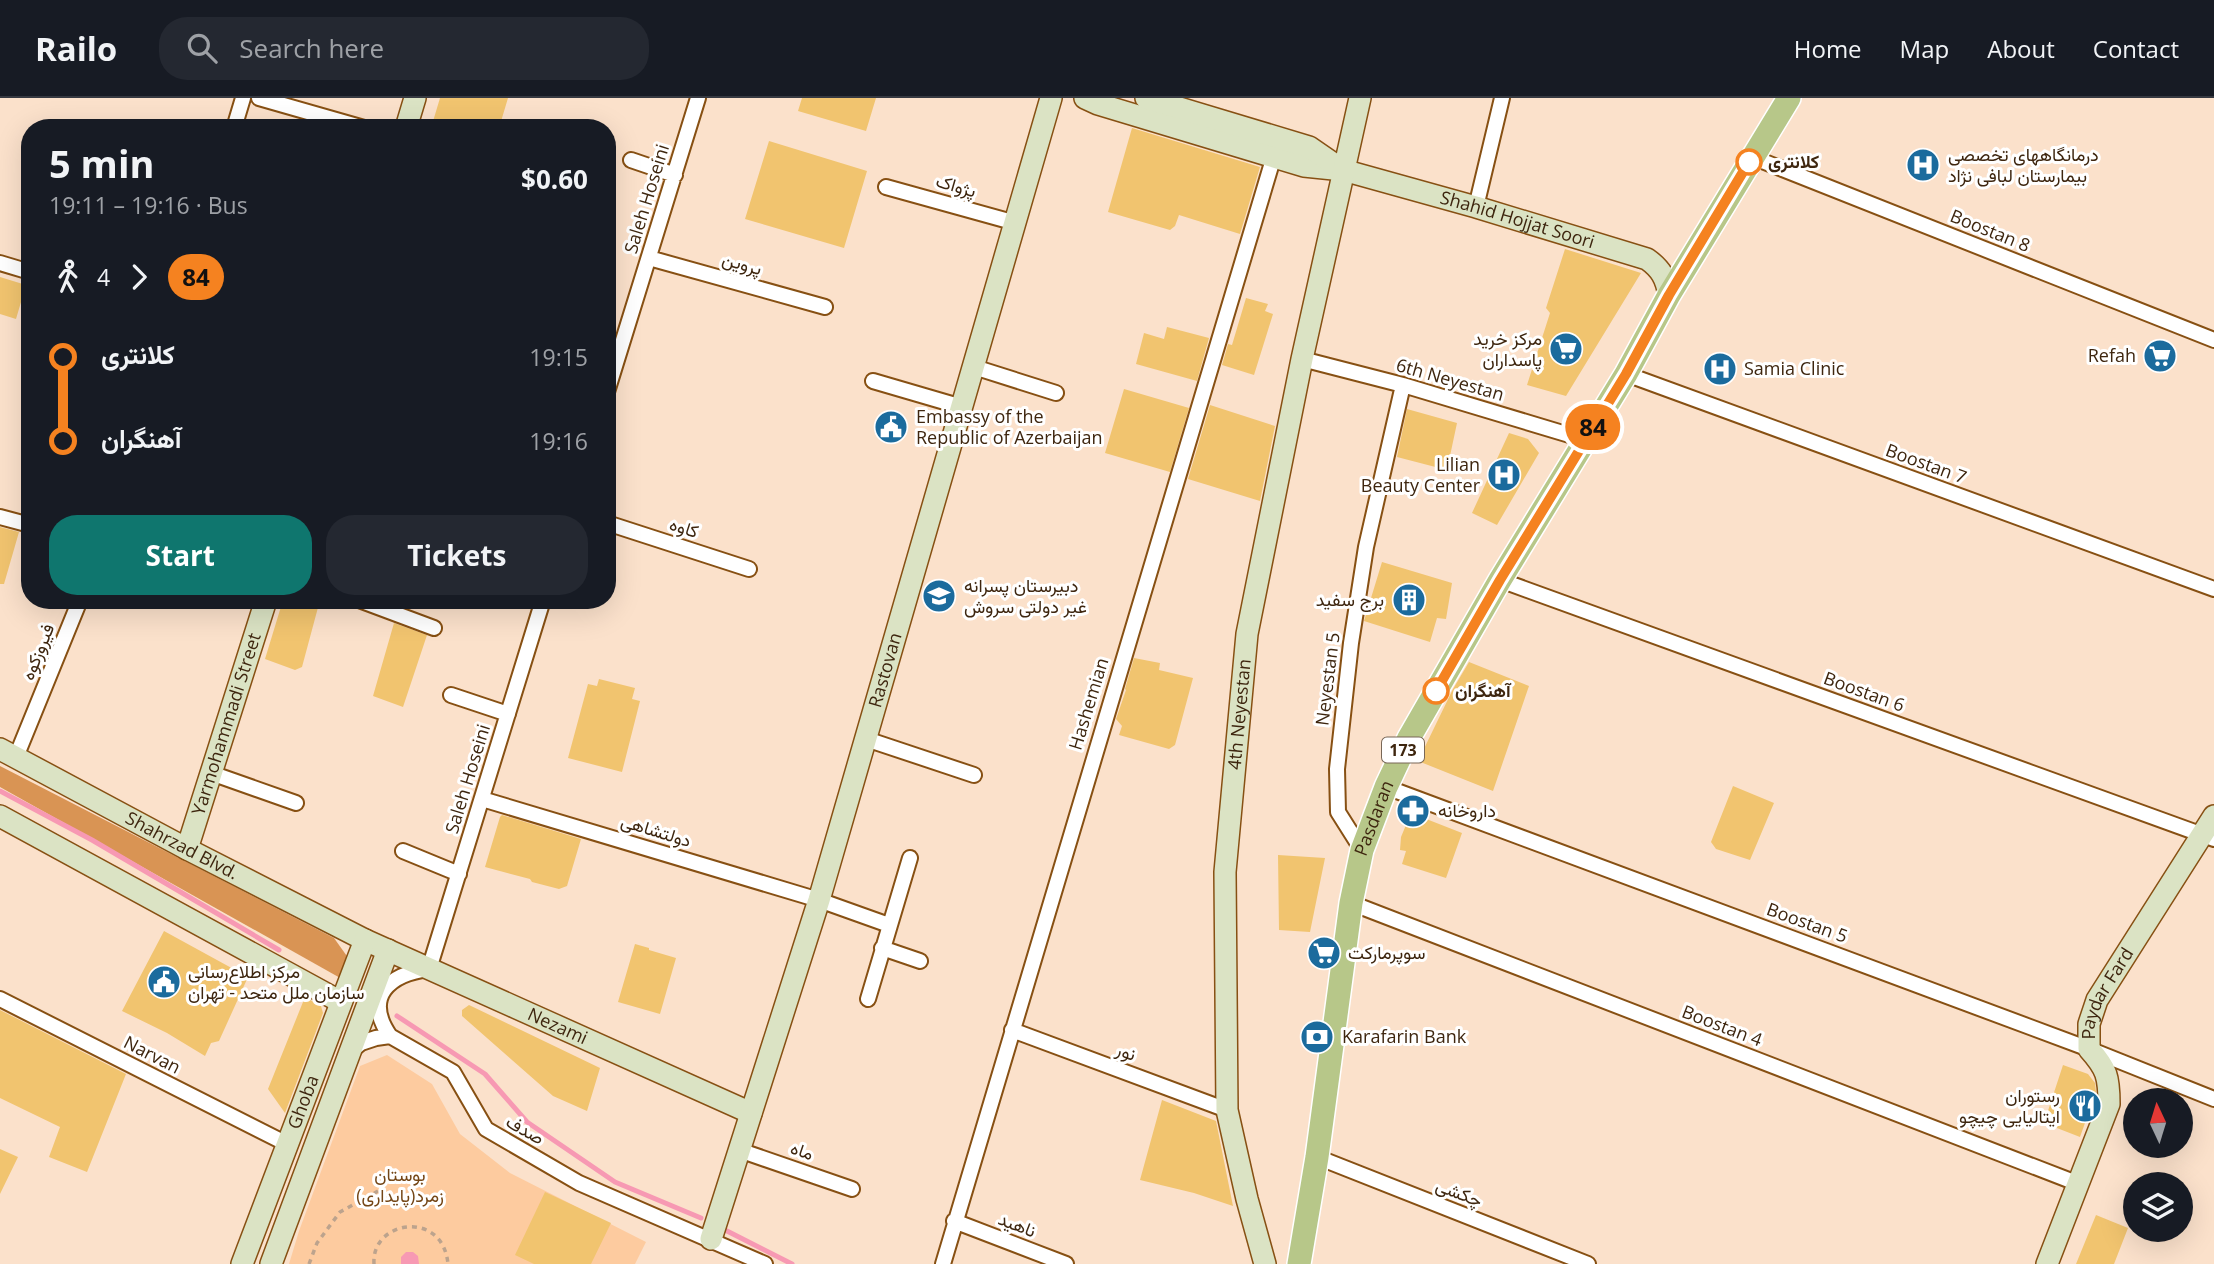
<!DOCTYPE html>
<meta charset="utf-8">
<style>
:root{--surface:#171b24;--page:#242831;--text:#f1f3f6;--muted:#9ea1a6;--line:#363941;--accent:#0f766e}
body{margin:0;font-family:"Open Sans",Vazirmatn,sans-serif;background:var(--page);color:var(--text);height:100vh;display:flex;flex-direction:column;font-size:26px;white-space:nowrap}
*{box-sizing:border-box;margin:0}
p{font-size:23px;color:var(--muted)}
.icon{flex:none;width:38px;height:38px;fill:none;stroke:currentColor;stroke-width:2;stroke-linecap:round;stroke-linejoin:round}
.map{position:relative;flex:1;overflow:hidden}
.side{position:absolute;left:21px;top:21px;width:595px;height:490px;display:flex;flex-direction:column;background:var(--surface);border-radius:28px;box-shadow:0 7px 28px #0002}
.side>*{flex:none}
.badge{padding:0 14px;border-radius:23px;font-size:24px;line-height:46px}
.needle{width:46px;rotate:356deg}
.fabs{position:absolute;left:2123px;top:990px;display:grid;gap:14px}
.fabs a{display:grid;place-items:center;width:70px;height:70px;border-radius:50%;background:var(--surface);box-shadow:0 7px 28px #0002;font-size:35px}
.map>.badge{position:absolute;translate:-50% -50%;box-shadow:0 0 0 4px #fff}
.legs{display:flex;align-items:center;gap:10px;height:77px;padding:0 28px;font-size:23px}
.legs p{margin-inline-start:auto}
.overview{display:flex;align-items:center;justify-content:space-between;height:119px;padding:0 28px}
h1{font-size:38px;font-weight:700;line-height:52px}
.primary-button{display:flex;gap:14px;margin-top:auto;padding:14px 28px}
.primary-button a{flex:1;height:80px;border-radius:28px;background:var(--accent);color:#fff;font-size:28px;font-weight:700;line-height:80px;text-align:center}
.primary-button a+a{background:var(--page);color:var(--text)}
ul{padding:0 28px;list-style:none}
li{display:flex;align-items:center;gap:24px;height:84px;font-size:26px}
li i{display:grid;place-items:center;width:10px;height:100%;margin:0 9px;background:currentColor}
li i::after{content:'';width:18px;height:18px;margin:-9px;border:5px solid;border-radius:50%;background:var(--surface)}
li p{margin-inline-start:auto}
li:first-child i{background:linear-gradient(#0000 50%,currentColor 0)}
li:last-child i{background:linear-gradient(currentColor 50%,#0000 0)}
header{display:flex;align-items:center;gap:42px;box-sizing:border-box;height:98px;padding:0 35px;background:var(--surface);border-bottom:2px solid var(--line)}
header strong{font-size:33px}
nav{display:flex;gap:38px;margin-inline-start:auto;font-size:24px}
.search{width:490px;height:63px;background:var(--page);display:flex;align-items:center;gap:18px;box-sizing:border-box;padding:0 24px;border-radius:28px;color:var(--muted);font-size:26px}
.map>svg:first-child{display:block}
</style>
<header>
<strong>Railo</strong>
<div class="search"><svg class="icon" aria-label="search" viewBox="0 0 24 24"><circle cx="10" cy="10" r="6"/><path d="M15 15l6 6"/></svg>Search here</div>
<nav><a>Home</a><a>Map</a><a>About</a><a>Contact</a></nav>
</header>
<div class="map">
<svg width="2214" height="1166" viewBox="0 0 2214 1166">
<rect width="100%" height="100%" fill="#fbe1cb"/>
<path fill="#fdcb9f" d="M387,957L432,986L460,1036L510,1075L646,1144L635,1166H289L299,1133L360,968Z"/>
<path fill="#d99454" d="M0,668L334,840L349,861L342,881L0,689Z"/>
<path fill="#f799b3" d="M406,1154H413L418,1158L419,1166H401V1159Z"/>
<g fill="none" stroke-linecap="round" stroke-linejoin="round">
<path stroke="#f799b3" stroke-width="5" d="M0,693L92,742L279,852
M397,918L485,976L527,1024L615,1084L701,1120
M725,1132L792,1166"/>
</g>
<path fill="#f1c46f" d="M440,0H508L499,30H431Z
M802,0H876L866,33L798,13Z
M1132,30L1260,69L1240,136L1179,117L1175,128L1170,132L1108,114Z
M769,43L867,73L844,150L745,121Z
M1565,151L1641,175L1566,298L1527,287L1550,215L1546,210Z
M0,179L26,187L16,221L0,216Z
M1246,200L1268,206L1265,213L1273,216L1254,277L1222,267L1228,246L1232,247Z
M1167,229L1209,240L1197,283L1136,266L1144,235L1164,241Z
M1124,291L1189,310L1170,374L1105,355Z
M1210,307L1275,328L1260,403L1188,381Z
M1407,311L1457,325L1447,372L1397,359Z
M1509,335L1528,341L1539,355L1497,427L1472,415Z
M0,429L19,434L4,486H0Z
M1382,464L1452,485L1446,521L1437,520L1430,544L1364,523Z
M283,502H320L302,569L295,572L265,561Z
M394,525L427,537L403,609L373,598Z
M1134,560L1160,565L1159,572L1193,580L1175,647L1169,651L1119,637L1122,628L1116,621L1126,592L1125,591Z
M1469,564L1529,588L1493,693L1418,663L1453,591Z
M599,581L635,590L632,601L640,603L622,674L568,660L588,586L597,588Z
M1733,688L1774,705L1750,762L1716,751L1711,744Z
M1411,715L1462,735L1446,780L1402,766L1406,753L1400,752L1401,739Z
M502,717L581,741L567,788L559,791L532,784L530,781L485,769L500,719Z
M1278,757L1325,760L1310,834L1279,832Z
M164,833L248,879L219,943L211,945L205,958L167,935L122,913Z
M635,846L649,850V852L676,860L660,916L618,904Z
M305,899L321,908L323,915L285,1015L268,991Z
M469,907L600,970L587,1013L553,998L462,918V912Z
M0,912L126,976L87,1074L49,1059L60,1029L0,1000Z
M2063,967L2088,976L2095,985L2096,994L2080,1039L2044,1025Z
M1162,1002L1216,1023L1233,1108L1194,1095L1140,1082Z
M0,1051L18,1059L0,1096Z
M545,1094L611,1125L591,1166H534L515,1157Z
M2096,1117L2128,1130L2114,1166H2076Z"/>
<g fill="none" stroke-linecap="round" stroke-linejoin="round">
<defs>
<path id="street" d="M259,0L364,30
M234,30L243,0
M1752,59L2214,242
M631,62L675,77
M886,89L1016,125
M1476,109L1502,0
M649,160L825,209
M0,165L30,174
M1302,261L1403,287L1586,342
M974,269L1056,295
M1626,276L2214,491
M873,283L962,309
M607,294L698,0
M0,419L30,427
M607,425L749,471
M1500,482L2214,741
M359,502L434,530
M451,597L508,616
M866,641L974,677
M16,659L80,502
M211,675L296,705
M1386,689L2089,951L2214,1001
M482,701L819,802L889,827
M1362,752L1338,714L1337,671L1351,545L1366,449L1403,287
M403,753L459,776
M1351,805L2079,1086
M882,850L920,863
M0,901L287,1046
M868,901L910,760
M1012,932L1227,1012
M390,938C363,899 389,876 429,871L543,502
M351,953L361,945L376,940L390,938L453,974L486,1031L579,1085L765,1166
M739,1052L852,1091
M1317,1059L1588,1166
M954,1123L1066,1166
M943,1166L1274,58"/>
<g id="secondary">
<path id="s1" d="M1085,0L1098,6L1304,68L1343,72L1476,109L1647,161C1661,171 1666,180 1669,197"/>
<path d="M1146,0L1309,49L1338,69"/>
<path d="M406,30L415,0"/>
<path id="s2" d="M0,651L187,751L365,842L751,1015"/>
<path d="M0,718L341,904"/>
<path id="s3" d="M187,751L266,502"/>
<path id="s4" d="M711,1141L819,802L1051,0"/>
<path id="s5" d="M242,1166L365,842"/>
<path d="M271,1166L388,852"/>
<path id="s6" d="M1265,1166L1247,1101L1227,1012L1225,774L1247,536L1302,261L1360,0"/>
<path id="s7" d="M2047,1166L2109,1006C2109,979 2107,971 2089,951V926L2097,902L2214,718"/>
</g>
<g id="primary">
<path id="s8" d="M1299,1166L1317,1059L1351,805L1362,752L1386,689L1409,640L1500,482L1626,276L1669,197L1789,0"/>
</g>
</defs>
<use href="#street" stroke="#875013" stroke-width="18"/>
<use href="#secondary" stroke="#875013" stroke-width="24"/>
<use href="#primary" stroke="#fff" stroke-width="26"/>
<path stroke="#bca38d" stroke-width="3.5" stroke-dasharray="5 5" stroke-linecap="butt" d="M309,1166L317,1145L340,1114L378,1093
M374,1166C371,1122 443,1111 448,1166"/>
<use href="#street" stroke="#fff" stroke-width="14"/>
<use href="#secondary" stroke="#dbe3c4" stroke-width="21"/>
<use href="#primary" stroke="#b7c789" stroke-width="23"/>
</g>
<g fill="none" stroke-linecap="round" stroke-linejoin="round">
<defs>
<path id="line-1" d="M1436,593L1500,482L1626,276L1669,197L1749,64"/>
</defs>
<use href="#line-1" stroke="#fff" stroke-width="16"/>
<use href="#line-1" stroke="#f58220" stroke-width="10"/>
</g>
<defs>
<symbol id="hospital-disc" viewBox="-11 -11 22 22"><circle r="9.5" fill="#1b6b9d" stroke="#fff"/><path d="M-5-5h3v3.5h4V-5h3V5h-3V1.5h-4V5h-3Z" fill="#fff"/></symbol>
<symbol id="supermarket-disc" viewBox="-11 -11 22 22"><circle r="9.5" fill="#1b6b9d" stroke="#fff"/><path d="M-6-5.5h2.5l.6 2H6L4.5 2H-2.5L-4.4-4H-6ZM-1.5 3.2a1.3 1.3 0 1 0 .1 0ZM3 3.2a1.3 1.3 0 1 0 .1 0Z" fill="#fff"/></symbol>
<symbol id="civic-disc" viewBox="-11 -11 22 22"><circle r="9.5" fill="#1b6b9d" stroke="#fff"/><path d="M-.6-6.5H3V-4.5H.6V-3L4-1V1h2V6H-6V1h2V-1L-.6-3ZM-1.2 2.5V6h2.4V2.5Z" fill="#fff"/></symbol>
<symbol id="school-disc" viewBox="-11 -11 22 22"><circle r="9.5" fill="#1b6b9d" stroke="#fff"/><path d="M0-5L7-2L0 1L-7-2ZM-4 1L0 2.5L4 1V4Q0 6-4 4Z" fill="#fff"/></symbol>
<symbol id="building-disc" viewBox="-11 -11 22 22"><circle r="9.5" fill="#1b6b9d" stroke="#fff"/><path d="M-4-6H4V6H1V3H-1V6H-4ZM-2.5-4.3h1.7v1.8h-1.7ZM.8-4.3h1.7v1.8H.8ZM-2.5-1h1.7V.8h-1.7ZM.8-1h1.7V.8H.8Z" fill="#fff"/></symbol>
<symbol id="pharmacy-disc" viewBox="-11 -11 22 22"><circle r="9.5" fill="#1b6b9d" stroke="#fff"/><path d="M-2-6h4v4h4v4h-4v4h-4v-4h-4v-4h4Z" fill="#fff"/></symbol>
<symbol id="bank-disc" viewBox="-11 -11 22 22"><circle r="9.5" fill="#1b6b9d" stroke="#fff"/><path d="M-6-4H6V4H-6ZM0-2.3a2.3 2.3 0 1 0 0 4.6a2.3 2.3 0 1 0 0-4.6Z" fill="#fff"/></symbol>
<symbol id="restaurant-disc" viewBox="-11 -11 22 22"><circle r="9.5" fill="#1b6b9d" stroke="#fff"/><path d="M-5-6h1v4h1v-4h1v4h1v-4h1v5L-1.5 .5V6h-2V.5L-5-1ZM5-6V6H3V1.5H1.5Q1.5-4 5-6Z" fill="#fff"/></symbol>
</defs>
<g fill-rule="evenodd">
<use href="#hospital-disc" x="1904" y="48" width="38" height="38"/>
<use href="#supermarket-disc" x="1547" y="232" width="38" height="38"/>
<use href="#supermarket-disc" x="2141" y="239" width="38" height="38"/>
<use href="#hospital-disc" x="1701" y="252" width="38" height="38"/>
<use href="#civic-disc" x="872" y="310" width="38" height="38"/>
<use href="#hospital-disc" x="1485" y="358" width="38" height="38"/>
<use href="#school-disc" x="920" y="479" width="38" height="38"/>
<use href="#building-disc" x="1390" y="483" width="38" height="38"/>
<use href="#pharmacy-disc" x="1394" y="694" width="38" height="38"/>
<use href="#supermarket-disc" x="1305" y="836" width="38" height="38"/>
<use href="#civic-disc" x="145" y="865" width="38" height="38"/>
<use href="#bank-disc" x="1298" y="920" width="38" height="38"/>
<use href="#restaurant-disc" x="2066" y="989" width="38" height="38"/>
</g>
<g fill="#fff" stroke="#f58220" stroke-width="3.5">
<circle cx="1749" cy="64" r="12"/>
<circle cx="1436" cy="593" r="12"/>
</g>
<g text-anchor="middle" stroke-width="6" stroke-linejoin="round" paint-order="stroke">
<rect fill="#fff" stroke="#786757" stroke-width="2" x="1382" y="639.5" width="42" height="25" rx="5"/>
<g font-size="16" font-weight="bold" fill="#3e260f">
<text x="1403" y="658">173</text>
</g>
<g font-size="18" fill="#3e260f" stroke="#fff" text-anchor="start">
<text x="1948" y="63">درمانگاههای تخصصی<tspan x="1948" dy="21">بیمارستان لبافی نژاد</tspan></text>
<text x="1542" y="247" text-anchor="end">مرکز خرید<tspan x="1542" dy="21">پاسداران</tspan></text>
<text x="2136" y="264" text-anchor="end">Refah</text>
<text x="1744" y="277">Samia Clinic</text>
<text x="916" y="325">Embassy of the<tspan x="916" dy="21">Republic of Azerbaijan</tspan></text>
<text x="1480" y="373" text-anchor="end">Lilian<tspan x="1480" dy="21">Beauty Center</tspan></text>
<text x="964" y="494">دبیرستان پسرانه<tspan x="964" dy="21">غیر دولتی سروش</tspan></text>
<text x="1384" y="508" text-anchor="end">برج سفید</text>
<text x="1438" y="719">داروخانه</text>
<text x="1348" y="861">سوپرمارکت</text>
<text x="188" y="880">مرکز اطلاع‌رسانی<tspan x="188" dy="21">سازمان ملل متحد - تهران</tspan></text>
<text x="1342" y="945">Karafarin Bank</text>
<text x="2060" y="1004" text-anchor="end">رستوران<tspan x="2060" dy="21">ایتالیایی چیچو</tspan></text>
</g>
<g font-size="18" font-weight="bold" fill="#3e260f" stroke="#fff" text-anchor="start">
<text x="1768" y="70">کلانتری</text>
<text x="1455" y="599">آهنگران</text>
</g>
<g font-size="18" fill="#3e260f" stroke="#fff">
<text transform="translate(956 88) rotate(16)" y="6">پژواک</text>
<text transform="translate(647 101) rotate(-73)" y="6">Saleh Hoseini</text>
<text dy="6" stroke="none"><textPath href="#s1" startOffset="450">Shahid Hojjat Soori</textPath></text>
<text transform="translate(1990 133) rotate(22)" y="6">Boostan 8</text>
<text transform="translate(742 166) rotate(16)" y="6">پروین</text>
<text transform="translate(1450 282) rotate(16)" y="6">6th Neyestan</text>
<text transform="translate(1926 366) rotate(20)" y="6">Boostan 7</text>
<text transform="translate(684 430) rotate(18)" y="6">کاوه</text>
<text transform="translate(38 554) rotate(-68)" y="6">فیروزکوه</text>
<text dy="6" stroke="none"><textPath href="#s4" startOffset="595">Rastovan</textPath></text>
<text transform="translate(1328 581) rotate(-83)" y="6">Neyestan 5</text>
<text transform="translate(1864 594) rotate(20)" y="6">Boostan 6</text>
<text transform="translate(1089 606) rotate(-73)" y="6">Hashemian</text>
<text dy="6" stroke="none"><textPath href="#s6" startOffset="555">4th Neyestan</textPath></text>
<text dy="6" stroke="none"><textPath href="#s3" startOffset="131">Yarmohammadi Street</textPath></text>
<text transform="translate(468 681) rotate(-73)" y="6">Saleh Hoseini</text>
<text dy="6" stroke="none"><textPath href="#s8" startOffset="453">Pasdaran</textPath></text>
<text transform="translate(656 733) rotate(17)" y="6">دولتشاهی</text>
<text dy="6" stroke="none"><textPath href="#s2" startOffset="206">Shahrzad Blvd.</textPath></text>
<text transform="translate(1807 825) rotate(20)" y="6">Boostan 5</text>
<text dy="6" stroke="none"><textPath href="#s7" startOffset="292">Paydar Fard</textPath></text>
<text transform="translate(1722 928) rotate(21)" y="6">Boostan 4</text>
<text dy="6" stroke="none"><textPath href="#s2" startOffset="623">Nezami</textPath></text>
<text transform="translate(1126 954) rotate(20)" y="6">نور</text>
<text transform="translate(152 957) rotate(27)" y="6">Narvan</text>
<text dy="6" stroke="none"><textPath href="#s5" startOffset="173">Ghoba</textPath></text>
<text transform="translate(525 1032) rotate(30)" y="6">صدف</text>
<text transform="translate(802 1053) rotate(19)" y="6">ماه</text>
<text transform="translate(1459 1095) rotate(21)" y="6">چکشی</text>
<text transform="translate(1017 1127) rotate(21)" y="6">ناهید</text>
</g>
<g font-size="18" fill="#744616" stroke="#fff">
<text x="400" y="1083">بوستان<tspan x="400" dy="21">زمرد(پایداری)</tspan></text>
</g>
</g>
</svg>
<div class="fabs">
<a><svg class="needle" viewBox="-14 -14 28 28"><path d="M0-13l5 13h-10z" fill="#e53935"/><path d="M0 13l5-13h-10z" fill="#9ea1a6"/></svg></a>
<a><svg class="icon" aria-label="layers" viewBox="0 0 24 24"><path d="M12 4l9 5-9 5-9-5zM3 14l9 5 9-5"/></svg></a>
</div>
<b class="badge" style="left:1593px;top:329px;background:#f58220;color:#111">84</b>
<section class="side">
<div class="overview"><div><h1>5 min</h1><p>19:11 – 19:16 · Bus</p></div><b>$0.60</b></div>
<div class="legs"><svg class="icon" aria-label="walk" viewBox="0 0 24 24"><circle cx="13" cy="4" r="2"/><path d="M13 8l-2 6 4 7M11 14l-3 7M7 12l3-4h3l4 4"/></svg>4<svg class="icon" aria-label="forward" viewBox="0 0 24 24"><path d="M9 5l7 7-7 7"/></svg><b class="badge" style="background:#f58220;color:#111">84</b></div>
<ul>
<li><i style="color:#f58220"></i><b>کلانتری</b><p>19:15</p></li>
<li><i style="color:#f58220"></i><b>آهنگران</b><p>19:16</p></li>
</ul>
<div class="primary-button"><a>Start</a><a>Tickets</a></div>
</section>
</div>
